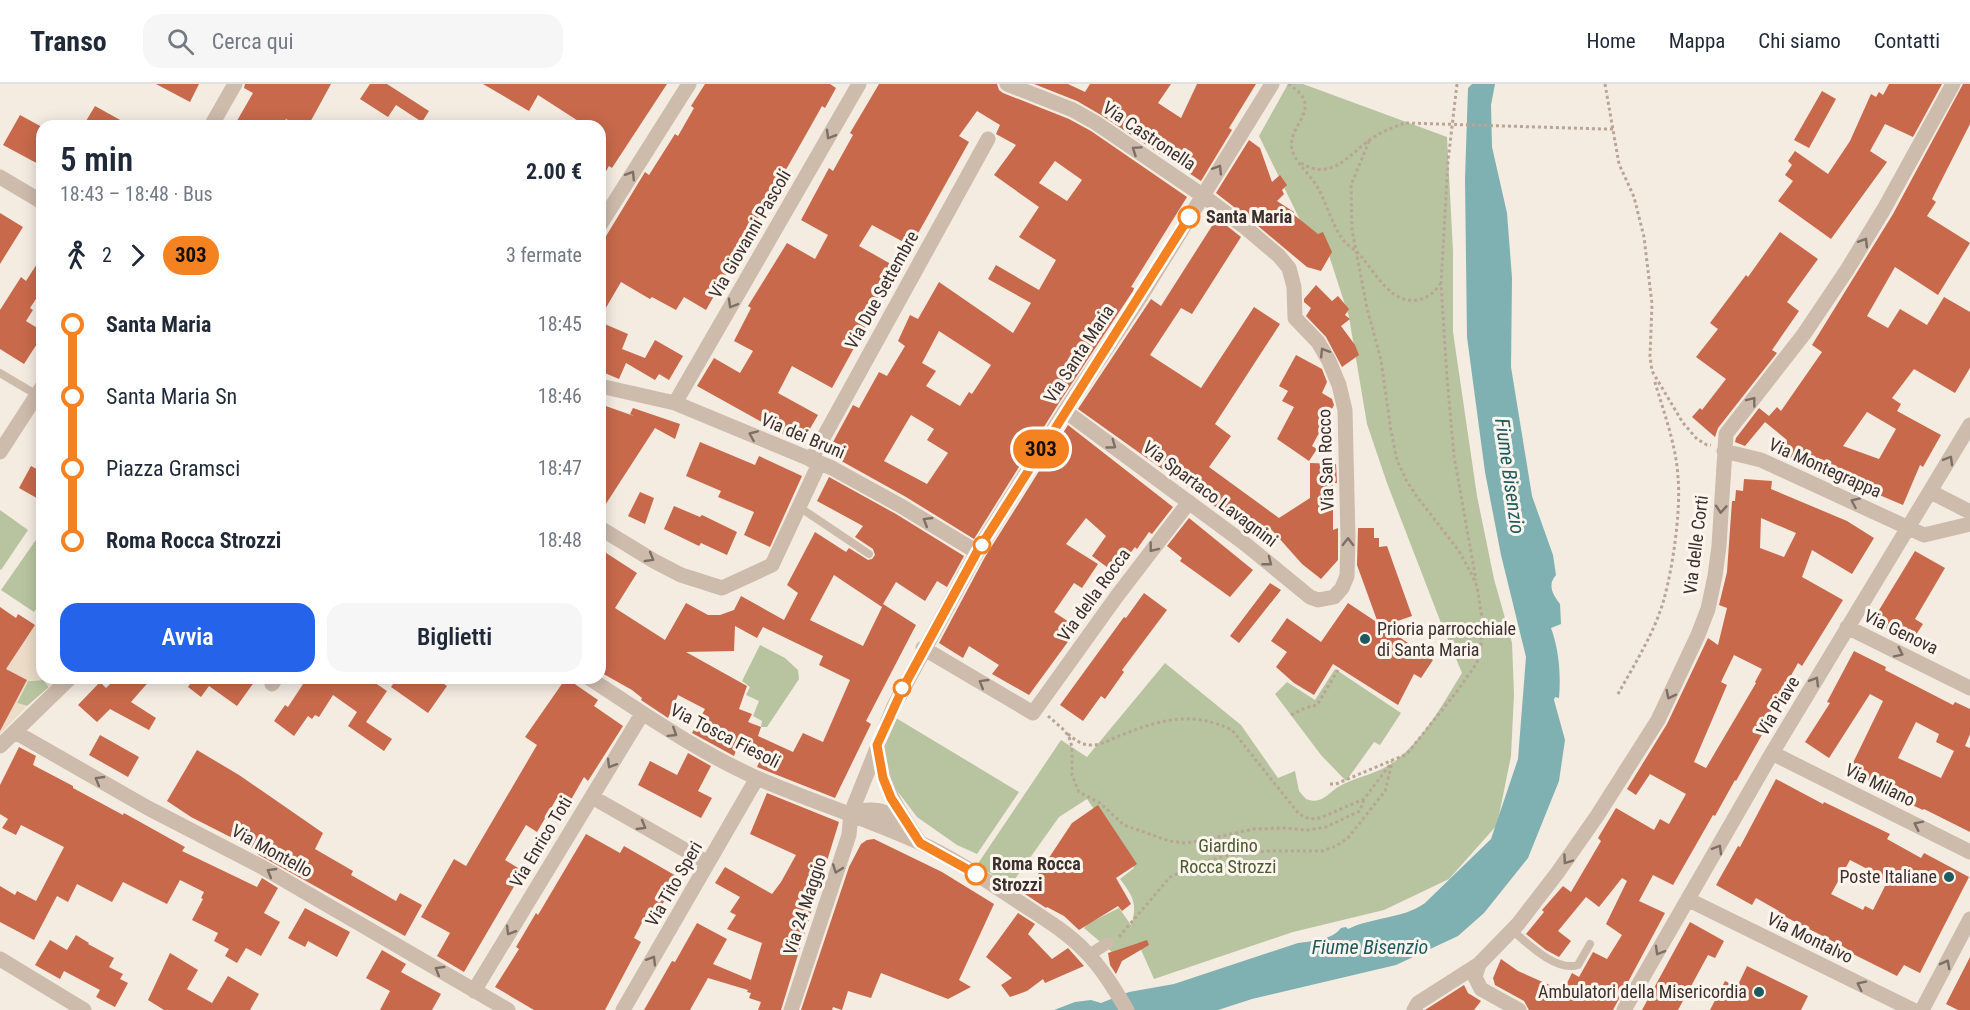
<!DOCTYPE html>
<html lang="it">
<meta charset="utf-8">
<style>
:root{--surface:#fff;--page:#f6f6f7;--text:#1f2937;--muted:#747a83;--line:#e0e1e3;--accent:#2563eb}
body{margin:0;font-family:"Roboto Condensed",sans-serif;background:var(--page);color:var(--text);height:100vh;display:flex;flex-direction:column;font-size:22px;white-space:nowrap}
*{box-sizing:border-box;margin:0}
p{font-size:20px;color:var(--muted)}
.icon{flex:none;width:33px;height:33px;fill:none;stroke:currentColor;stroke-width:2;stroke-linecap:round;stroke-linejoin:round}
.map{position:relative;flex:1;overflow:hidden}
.sheet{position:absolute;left:36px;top:36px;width:570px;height:564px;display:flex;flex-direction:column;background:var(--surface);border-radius:18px;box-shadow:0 3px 15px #0003}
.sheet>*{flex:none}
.badge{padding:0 12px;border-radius:20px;font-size:21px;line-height:39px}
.map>.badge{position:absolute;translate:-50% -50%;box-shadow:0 0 0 3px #fff}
.legs{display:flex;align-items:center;gap:9px;height:66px;padding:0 24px;font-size:20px}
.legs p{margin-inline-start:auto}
.summary{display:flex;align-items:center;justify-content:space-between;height:102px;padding:0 24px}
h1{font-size:33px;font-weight:600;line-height:45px}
.button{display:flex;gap:12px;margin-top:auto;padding:12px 24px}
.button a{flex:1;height:69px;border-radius:18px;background:var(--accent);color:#fff;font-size:24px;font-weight:600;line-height:69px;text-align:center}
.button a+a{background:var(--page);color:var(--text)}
ul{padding:0 24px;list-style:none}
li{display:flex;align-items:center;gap:21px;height:72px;font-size:22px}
li i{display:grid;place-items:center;width:9px;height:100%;margin:0 8px;background:currentColor}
li i::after{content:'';width:15px;height:15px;margin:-8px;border:4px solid;border-radius:50%;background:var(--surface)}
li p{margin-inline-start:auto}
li:first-child i{background:linear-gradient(#0000 50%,currentColor 0)}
li:last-child i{background:linear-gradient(currentColor 50%,#0000 0)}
header{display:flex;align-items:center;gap:36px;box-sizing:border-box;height:84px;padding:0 30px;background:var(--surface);border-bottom:2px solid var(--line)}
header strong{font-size:28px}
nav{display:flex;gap:33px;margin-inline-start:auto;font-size:21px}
.search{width:420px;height:54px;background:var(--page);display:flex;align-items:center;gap:15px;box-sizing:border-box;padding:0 21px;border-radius:18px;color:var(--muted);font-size:22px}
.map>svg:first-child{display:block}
</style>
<header>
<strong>Transo</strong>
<div class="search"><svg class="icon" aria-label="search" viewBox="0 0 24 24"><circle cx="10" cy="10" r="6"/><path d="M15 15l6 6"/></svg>Cerca qui</div>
<nav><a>Home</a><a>Mappa</a><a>Chi siamo</a><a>Contatti</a></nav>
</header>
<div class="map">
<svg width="1970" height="926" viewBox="0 0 1970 926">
<rect width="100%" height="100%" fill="#f4ebe1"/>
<path fill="#b8c4a0" d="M1288,0H1303L1447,53L1453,167V248L1477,412L1494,495L1512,559L1514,610L1511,672L1497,741L1449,795L1384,826L1293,848L1154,895L1138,859L1112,868L1084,844L1087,840L1119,824L1131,841C1138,821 1133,812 1120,795L1134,784L1087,715L1059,733L1010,802L977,781L1061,656L1087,673L1165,579L1241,641L1278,694L1295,687L1299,707L1306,715C1322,721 1327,710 1338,703C1355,693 1378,690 1394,678C1424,655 1442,621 1462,589L1441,539L1387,399L1367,340L1349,233L1326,162L1301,138L1259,52Z
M0,426L28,446L1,486L0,485Z
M40,450L42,452V516L34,528L1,506Z
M760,561L785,574L798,586L799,595L767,643H761L762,637L753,632L759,617L746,611L750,603L742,597Z
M1335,585L1401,629L1380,661L1374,658L1346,697L1321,671L1275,610L1287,598L1315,616Z
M43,596L49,603L27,622L17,619L28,597Z
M896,634L1019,708L977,770L957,761L917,733L889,696L883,664Z"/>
<path fill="#ecdcc8" d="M35,541L42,545V594L59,595L49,603L43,596L28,597L17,619L27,622L0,650V645L27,596L6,585Z"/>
<path fill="#7fb0b2" d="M1472,0H1495L1491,21L1492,63L1507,129L1512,194L1511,283L1532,412L1553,471L1556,491C1547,501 1553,511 1560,520L1561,540L1551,544C1559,566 1561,590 1559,614L1555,613L1554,616L1565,656L1559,697L1528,774L1484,829L1458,852L1396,881L1252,915L1218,926H1054L1075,918L1091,916L1101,919L1129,908L1174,900L1298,859C1312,857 1332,856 1341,844L1346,843L1348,845C1372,833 1403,835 1425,819L1491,755L1518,675L1526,573L1501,471L1485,388L1467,253L1465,95L1468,4Z"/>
<path fill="#c8694b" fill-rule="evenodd" d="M156,0H199L190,18Z
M245,0H331L308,42H300L286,35L282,42H234L253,9L244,4Z
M370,0H387L429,27L422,38L396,21L388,33L360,15Z
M483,0H667L612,84L609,82L600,98V42H586L538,11L529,27Z
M705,0H830L836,4L825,24L822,22L808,47L706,226L684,213L676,226L652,213L650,215L621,198L600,234V162L645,88L649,91L675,50L678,52L694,24L691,22Z
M879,0H997L999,6L1003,9L1069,35L1091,47L1187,113L1131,203L1134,204L1133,207L1057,322L974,455L906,413L827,369L853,321L859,324L879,288L887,292L905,262L898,257L910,231L918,235L939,198L1013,249L1031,219L988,195L996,181L1039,206L1056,176L1019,153L1039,123L994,91L1016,61L996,50L1000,41L977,27L959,52L969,58L911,162L872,141L859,162L898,184L832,304L792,282L778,309L818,331L801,360L697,302L714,274L740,289L753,267L734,257L751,224L748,222L787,159L815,175L828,151L801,136L829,84L833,87L853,51L850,49ZM1055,77L1082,96L1067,117L1039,99ZM939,247L991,281L972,310L969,308L960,322L926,302L936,287L922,279ZM911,331L934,345L927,356L948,369L927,400L884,377Z
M1034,0H1068L1085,8L1090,0H1171L1158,19L1181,34L1197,0H1256L1229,44L1232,46L1201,97L1101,31L1077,17Z
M1889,0H1942L1913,53L1885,40L1870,67L1887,78L1831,155L1778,117L1793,97L1785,91L1792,81L1788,77L1795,67L1828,90L1850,57L1871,10L1876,13L1879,8L1883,11Z
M1963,0H1970V40L1932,115L1936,118L1927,132L1970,159L1938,211L1895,183L1867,232L1888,244L1900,225L1927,241L1944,213L1970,228V284L1955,309L1914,285L1892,314L1901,320L1897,327L1941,351L1923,383L1920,381L1903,421L1787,372L1789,368L1781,364L1787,356L1765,338L1745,362L1735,358L1736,354L1759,324L1769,332L1777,323L1781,327L1822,268L1812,261L1893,130ZM1867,328L1896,345L1879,375L1843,362Z
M1822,7L1836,15L1809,64L1794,56Z
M95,22L131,42H83Z
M20,31L42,43V82L3,61Z
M1249,56L1260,64L1272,98L1280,91L1287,101L1282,106L1284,110L1277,117L1294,128L1293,130L1318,150L1323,148L1332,168L1321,187L1307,183L1252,137L1216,109Z
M0,129L23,143L0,180Z
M1217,134L1241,153L1192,230L1181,224L1150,271L1201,304L1254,223L1280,240L1215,340L1231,352L1209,383L1279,434L1310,414V379L1336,380L1337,399H1333V446L1338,444V476L1321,495L1302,480L1270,444L1259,454L1078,325L1151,215L1161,222Z
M1780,148L1818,175L1787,218L1799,227L1772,266L1777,269L1718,344L1715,353L1692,333L1700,324L1702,326L1726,295L1696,273L1718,245L1710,239L1746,191L1748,193Z
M42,172V206L30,224L33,226L26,237L42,247V252L24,280L0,265V226L21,193L26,197Z
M1316,201L1332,217L1338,212L1349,225L1345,231L1350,235L1341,242L1355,261L1359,271L1342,283L1326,253L1306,232L1311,224L1304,218V215Z
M600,238L628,250L622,265L645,274L655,256L683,272L669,296L659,290L655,296L626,279L619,295L600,287Z
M1296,271L1322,285L1327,298L1322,309L1332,315L1334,321L1312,362L1317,365L1309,377L1277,355L1294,323L1282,317L1288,307L1279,302Z
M600,320L634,332L630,330L633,324L680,340L675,355L655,344L600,429Z
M1068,341L1173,423L1152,450L1149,448L1137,465L1135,463L1115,489L1092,472L1106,452L1086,434L1066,460L1098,480L1082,504L1074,499L1054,528L1078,544L1029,611L992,590L999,581L969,562L963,574L939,559L985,473Z
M700,358L755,381L759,372L802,392L770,463L744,451L754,428L718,413L721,407L686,392Z
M31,382L42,388V417L19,404Z
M829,393L896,430L964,472L947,503L937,497L925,517L896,498L883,520L916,541L866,637L871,640L835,714L757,683L762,672L738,661L734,672L692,649L705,625L678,611L668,634L641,616L642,614L632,606L600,588V465L637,489L615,524L665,556L686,519L708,531H720L734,526L741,512L784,536L798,509L787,501L815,448L846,468L849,464L868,476L872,475L875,471L873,465L855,453L863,442L817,417ZM834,491L882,523L883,521L863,562L810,536ZM735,542L757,554L763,543L823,572L819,581L850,596L823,658L803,649L793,668L758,652L761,643L748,638L752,630L739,625L747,602L686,568L734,567Z
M1744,395L1772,397L1771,405L1847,437L1874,454L1852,490L1812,466L1802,493L1843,516L1802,582L1798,579L1770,629L1773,631L1736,697L1735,696L1715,732L1713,731L1673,801L1653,791L1639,817L1665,829L1613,926H1529L1524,917L1495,901L1493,894L1501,875L1518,887L1563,907L1572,889L1579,893L1593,868L1607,875L1622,851L1606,840L1627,797L1622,794L1599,823L1586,813L1558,847L1571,857L1559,873L1546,866L1526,850L1544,828L1542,826L1563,802L1571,808L1601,757L1598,754L1616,724L1654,746L1660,735L1669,740L1686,710L1650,690L1636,711L1627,705L1667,640L1708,554L1718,561L1727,524L1719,521L1727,488L1732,417H1735L1736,406L1743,407ZM1761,434L1796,449L1784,473L1760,464ZM1734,571L1762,585L1755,598L1756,599L1706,684L1694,678L1727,601L1721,598Z
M640,408L654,414L645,440L628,432Z
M674,422L700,433L702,431L737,448L727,471L701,459L699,462L664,445Z
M1189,434L1253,486L1230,513L1180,477L1182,474L1167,462Z
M1358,444H1374V454H1379V463L1387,462L1412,532L1383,542L1433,576L1421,594L1414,590L1398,621L1333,580L1314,611L1294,599L1276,583L1287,568L1271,557L1287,534L1321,558L1348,519L1378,539L1357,481Z
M1915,467L1945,484L1915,535L1923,540L1910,560L1873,536Z
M1270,499L1281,506L1239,559L1230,552Z
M1144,509L1167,526L1122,586L1124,588L1105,615L1101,612L1083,637L1060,621L1124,533L1126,534Z
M0,523L16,534L18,530L35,541L6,585L27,596L0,647Z
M1854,567L1886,583L1885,586L1953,621L1955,618L1970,625V650L1965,662L1970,664V748L1924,725L1923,726L1890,711L1892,708L1849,687L1883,617L1870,610L1829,674L1805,658L1830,619L1827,618ZM1916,638L1939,650L1936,658L1954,667L1941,694L1898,674Z
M116,594H152L131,618L156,634L149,646L110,625L97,638L78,621L100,598L106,604Z
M194,594H257L237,622L209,602L201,613L188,603Z
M307,594H368L387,607L366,638L392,655L384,667L348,642L357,628L333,611L319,633L315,631L312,635L308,632L294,652L274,637L285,621L288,623Z
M397,594H435L447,602L428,629L391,603Z
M566,594L598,616L594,622L623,642L588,697L584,693L568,721L557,714L537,748L526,741L505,776L523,787L464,888L437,872L450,849L421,833L454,775L466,782L537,661L525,653Z
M100,651L139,673L128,693L89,671Z
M19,663L36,672L33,681L73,702V704L123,731L124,729L185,763L182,767L257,803L262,794L278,804L264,829L280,838L261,872L246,864L237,879L225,872L229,865L214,857L218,849L192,836L203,815L201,814L204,808L180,796L167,820L123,798L112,818L77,800L68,818L57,812L34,856L0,838V802L15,811L17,807L36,817L64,763L21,741L16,751L2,744L8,735L0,730V701Z
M197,666L239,691L323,749L315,765L353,787L351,791L396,817L400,809L422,821L405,852L259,771L257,769L258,767L191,733L167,717Z
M688,669L711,682L698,707L712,714L701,734L638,701L650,677L677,691Z
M1776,695L1823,720L1824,718L1890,750L1887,755L1921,774L1924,769L1969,793L1920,889L1904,881L1897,892L1843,865L1844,863L1778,829L1779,827L1756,814L1752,821L1716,801L1738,762L1740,763ZM1850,776L1877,790L1875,792L1887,798L1873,826L1865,822L1863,826L1831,810Z
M767,709L839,738L781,926H758L761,918L749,914L751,909L747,908L748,906L708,894L690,926H644L672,877L675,878L697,839L727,855L713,880L751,896L762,859L727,845L736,831L730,828L740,813L715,799L725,783L772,810L781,798L796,771L750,750Z
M1098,721L1137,780L1116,794L1131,820L1122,827L1118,822L1079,846L1064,832L1047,823L1046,824L1025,810L1072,739Z
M586,750L620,769L624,762L678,793L658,828L650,823L634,854L641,858L605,926H534L495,903L519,865L516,863L536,829L538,831Z
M874,755L942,788L994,820L959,896L971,903L948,915L881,889L871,914L848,907L842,926L833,923L832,926H801L849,783L861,760L867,756Z
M305,824L350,848L337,873L308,857L305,863L288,854Z
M1018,829L1035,840L1028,850L1052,875L1068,864L1084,882L1045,899L1043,895L1027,907L1010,913L1001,901L1012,894L986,873Z
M1690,838L1724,857L1715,874L1708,871L1678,926H1642Z
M76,851L89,859L88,860L114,874L109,883L123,890L120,895L128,899L115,923L96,913L100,906L64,887L60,895L35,881L50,856L67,866Z
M1147,856L1149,861L1122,877L1116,890L1110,881L1108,869Z
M382,866L406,880L401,888L441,910L432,926H380L390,907L366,894Z
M170,869L198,886L187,905L212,919L228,892L259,910L250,926H164L148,916Z
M1970,873V926H1958L1946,920Z
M1747,882L1808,912L1801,926H1710L1725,897L1737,903Z
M1464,901L1468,909L1481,917L1474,926H1425Z"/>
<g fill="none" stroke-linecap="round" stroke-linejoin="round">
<path stroke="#b9a596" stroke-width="3" stroke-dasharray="3 3" stroke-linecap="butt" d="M1288,0C1330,25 1280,43 1294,71C1300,83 1311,92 1318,104C1327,120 1332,142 1344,157C1349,163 1356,166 1361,172C1370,183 1383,203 1394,210C1411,222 1430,216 1440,200
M1457,0L1448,77L1441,199L1447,294L1454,372L1476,496
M1605,0L1619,80L1634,113L1644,153L1652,220L1650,272L1652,287L1683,339L1697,355L1707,361H1711
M1604,45H1613
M1301,79C1332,98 1349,70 1371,55C1383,47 1393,43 1406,39
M1618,610C1634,581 1655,548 1664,515C1673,483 1681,426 1678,393C1676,360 1663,326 1654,295
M1291,631L1305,624L1317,621L1338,586
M1048,632L1065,647L1069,653L1072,663V691L1079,708L1100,719L1124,741L1169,757L1186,759L1199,757L1254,745L1283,744L1308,746L1326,743L1360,727L1364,715
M1068,650C1075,656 1083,662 1093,661C1103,661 1114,653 1124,650C1163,635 1193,627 1232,646L1299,730L1309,735L1320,734L1364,715L1392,678
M1330,700H1336L1407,670L1458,606L1477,579L1481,561L1482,534L1477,502L1471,489L1459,467L1418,414L1406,396L1397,376L1391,347L1381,276L1367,224L1352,146L1351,101L1370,55
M1119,853L1170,793L1200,779L1229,771L1267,767H1322L1336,762L1348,754L1385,707L1392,679"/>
<path stroke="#cdbbac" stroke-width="8" d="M0,289L37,311
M799,423L869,470
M1512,846C1528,860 1556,888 1578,881L1590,860"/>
<path stroke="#cdbbac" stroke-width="12" d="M1089,871L1108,859"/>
<path stroke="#cdbbac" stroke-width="15" d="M1007,0L1073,26L1096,39L1202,111L1246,144L1279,172L1289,184L1294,203L1295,234L1318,258L1329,277L1339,301L1345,326L1348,455L1347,492L1342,504L1334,513L1318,516L1310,513L1244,459L1065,327
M211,42L235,0
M0,93L42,118
M600,141L689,0
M600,302L675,319L832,384L901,422L977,468
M675,319L859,0
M1724,367L1761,376L1924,451L1970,440
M0,368L42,303
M811,376L988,55
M1931,408L1970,428
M600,444L654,477L681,491L722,504L772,481L819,380
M1847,543L1970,604
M923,564L1033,629L1117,512L1189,418
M589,594C644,630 697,667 757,694C810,717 865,734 918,758C954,774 987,797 1019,818C1042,833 1067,848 1085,867C1102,884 1115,906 1127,926
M272,600L276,594
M15,648L148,724L262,783L508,926
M0,662L70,594
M877,664C884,706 897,724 920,759
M1772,669L1970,768
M592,713L708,779
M851,729C873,723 886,725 903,740
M1689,816L1913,926
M0,875L84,926
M1479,880L1475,893L1481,905L1519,926
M474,907L642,630
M623,926L757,694
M791,926L849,751L851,729L894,622L977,468L1065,327L1141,212L1272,0
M1414,926L1418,919L1479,880L1518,840L1558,788L1597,732L1658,636L1698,551L1708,525L1715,492L1719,462L1726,350L1804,250L1847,186L1884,125L1953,0
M1624,926L1772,669L1970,341
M1922,926L1970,835"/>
<path stroke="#b9a596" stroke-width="3" stroke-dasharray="3 3" stroke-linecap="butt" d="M1406,39L1604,45"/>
</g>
<defs><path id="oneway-chevron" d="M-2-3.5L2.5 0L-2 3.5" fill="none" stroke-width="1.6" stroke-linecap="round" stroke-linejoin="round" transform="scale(1.5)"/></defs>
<g stroke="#7d6f65">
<use href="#oneway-chevron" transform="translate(830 51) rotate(120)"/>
<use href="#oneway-chevron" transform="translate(1136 66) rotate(-146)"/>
<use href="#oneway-chevron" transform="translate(1218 85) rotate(-58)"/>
<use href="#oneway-chevron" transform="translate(631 91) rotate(-58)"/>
<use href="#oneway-chevron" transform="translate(1864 158) rotate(-59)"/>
<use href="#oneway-chevron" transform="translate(732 220) rotate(120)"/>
<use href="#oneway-chevron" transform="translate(1324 268) rotate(-122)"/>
<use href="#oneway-chevron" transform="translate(1752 317) rotate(-52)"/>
<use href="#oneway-chevron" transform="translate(753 351) rotate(-157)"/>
<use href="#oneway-chevron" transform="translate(1112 361) rotate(36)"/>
<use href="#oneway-chevron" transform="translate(1949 376) rotate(-60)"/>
<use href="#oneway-chevron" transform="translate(1855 418) rotate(-156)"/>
<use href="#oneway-chevron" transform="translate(1721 425) rotate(94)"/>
<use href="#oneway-chevron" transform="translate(927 437) rotate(-149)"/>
<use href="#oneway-chevron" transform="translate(1348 458) rotate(-89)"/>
<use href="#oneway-chevron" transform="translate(1153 464) rotate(128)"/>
<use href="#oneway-chevron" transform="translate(650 474) rotate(30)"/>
<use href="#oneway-chevron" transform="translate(1268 478) rotate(38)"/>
<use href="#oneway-chevron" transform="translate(1899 569) rotate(26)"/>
<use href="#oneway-chevron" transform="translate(1815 597) rotate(-59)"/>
<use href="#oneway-chevron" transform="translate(983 599) rotate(-149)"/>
<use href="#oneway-chevron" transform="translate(1670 611) rotate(117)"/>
<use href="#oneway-chevron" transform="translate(673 649) rotate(32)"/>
<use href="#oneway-chevron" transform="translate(611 680) rotate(121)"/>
<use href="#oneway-chevron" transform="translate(99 696) rotate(-150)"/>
<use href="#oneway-chevron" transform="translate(1918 741) rotate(-154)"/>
<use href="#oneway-chevron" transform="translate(642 742) rotate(30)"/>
<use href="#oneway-chevron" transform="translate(1718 765) rotate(-60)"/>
<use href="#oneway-chevron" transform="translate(1567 776) rotate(125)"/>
<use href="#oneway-chevron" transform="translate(837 785) rotate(110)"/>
<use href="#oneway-chevron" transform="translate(271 788) rotate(-150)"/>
<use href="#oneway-chevron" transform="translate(510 847) rotate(121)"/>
<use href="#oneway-chevron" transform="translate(1659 867) rotate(120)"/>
<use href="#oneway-chevron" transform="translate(652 876) rotate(-59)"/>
<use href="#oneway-chevron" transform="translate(1946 880) rotate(-62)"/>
<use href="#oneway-chevron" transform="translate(439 886) rotate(-149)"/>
<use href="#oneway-chevron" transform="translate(1861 901) rotate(-154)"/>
</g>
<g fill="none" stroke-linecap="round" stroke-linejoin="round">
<defs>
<path id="line-1" d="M976,790L920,759L891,714L883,694L877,661L903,604L977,468L1189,133"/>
</defs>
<use href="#line-1" stroke="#fff" stroke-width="14"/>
<use href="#line-1" stroke="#f58220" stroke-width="9"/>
</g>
<g fill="#fff" stroke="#f58220" stroke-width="3">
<circle cx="1189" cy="133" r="10"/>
<circle cx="982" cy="461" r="8"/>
<circle cx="902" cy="604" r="8"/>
<circle cx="976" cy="790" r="10"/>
</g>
<g fill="#1f5a5e" stroke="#fbf5ee" stroke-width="2">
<circle cx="1365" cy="555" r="6"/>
<circle cx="1949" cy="793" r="6"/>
<circle cx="1759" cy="908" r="6"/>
</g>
<g text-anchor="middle" stroke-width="6" stroke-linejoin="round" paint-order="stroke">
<g font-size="18" fill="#3b302b" stroke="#fbf5ee">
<text transform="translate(1149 52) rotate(34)" y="6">Via Castronella</text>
<text transform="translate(750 150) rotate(-60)" y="6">Via Giovanni Pascoli</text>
<text transform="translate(882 206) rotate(-61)" y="6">Via Due Settembre</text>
<text transform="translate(1079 270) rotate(-57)" y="6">Via Santa Maria</text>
<text transform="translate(803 352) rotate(23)" y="6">Via dei Bruni</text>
<text transform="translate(1326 376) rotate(-92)" y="6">Via San Rocco</text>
<text transform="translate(1825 384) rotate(24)" y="6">Via Montegrappa</text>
<text transform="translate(1210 410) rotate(37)" y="6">Via Spartaco Lavagnini</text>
<text transform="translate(1696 461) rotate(-83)" y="6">Via delle Corti</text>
<text transform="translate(1094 511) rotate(-54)" y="6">Via della Rocca</text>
<text transform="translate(1901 548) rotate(26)" y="6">Via Genova</text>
<text transform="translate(1778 622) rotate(-59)" y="6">Via Piave</text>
<text transform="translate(725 652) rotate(27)" y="6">Via Tosca Fiesoli</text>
<text transform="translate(1880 701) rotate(26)" y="6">Via Milano</text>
<text transform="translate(541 758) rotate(-59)" y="6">Via Enrico Toti</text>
<text transform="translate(272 767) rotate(29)" y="6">Via Montello</text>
<text transform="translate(674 800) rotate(-60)" y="6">Via Tito Speri</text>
<text transform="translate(805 822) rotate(-72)" y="6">Via 24 Maggio</text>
<text transform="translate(1810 854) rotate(26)" y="6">Via Montalvo</text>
</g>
<g font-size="18" font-weight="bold" fill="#3b302b" stroke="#fbf5ee" text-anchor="start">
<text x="1206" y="139">Santa Maria</text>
<text x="992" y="786">Roma Rocca<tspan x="992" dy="21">Strozzi</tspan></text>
</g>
<g font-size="18" fill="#3b302b" stroke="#fbf5ee" text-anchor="end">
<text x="1377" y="551" text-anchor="start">Prioria parrocchiale<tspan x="1377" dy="21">di Santa Maria</tspan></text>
<text x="1937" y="799">Poste Italiane</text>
<text x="1747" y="914">Ambulatori della Misericordia</text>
</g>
<g font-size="18" fill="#4a5a2e" stroke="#fbf5ee">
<text x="1228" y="768">Giardino<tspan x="1228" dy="21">Rocca Strozzi</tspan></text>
</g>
<g font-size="20" font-style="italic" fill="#1f5a5e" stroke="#fbf5ee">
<text transform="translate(1510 392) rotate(82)" y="7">Fiume Bisenzio</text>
<text x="1370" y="870">Fiume Bisenzio</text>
</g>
</g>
</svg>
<b class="badge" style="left:1041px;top:365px;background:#f58220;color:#111">303</b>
<section class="sheet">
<div class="summary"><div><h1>5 min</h1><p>18:43 – 18:48 · Bus</p></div><b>2.00 €</b></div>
<div class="legs"><svg class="icon" aria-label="walk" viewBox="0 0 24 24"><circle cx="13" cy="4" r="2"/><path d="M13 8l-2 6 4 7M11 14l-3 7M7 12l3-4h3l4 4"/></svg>2<svg class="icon" aria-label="forward" viewBox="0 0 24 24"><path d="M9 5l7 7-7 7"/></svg><b class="badge" style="background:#f58220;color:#111">303</b><p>3 fermate</p></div>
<ul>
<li><i style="color:#f58220"></i><b>Santa Maria</b><p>18:45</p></li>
<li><i style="color:#f58220"></i><span>Santa Maria Sn</span><p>18:46</p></li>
<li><i style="color:#f58220"></i><span>Piazza Gramsci</span><p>18:47</p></li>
<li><i style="color:#f58220"></i><b>Roma Rocca Strozzi</b><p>18:48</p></li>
</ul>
<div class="button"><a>Avvia</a><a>Biglietti</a></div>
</section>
</div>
